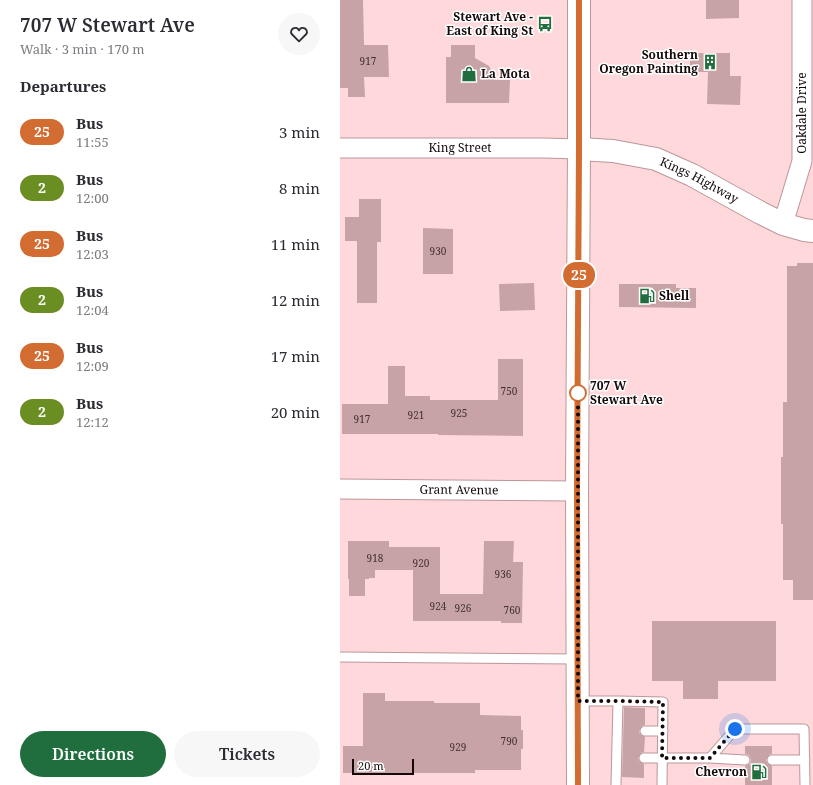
<!DOCTYPE html>
<meta charset="utf-8">
<style>
:root{--surface:#fff;--page:#f7f7f7;--text:#2b2b33;--muted:#7c7c81;--accent:#206e3e}
body{margin:0;font-family:"Noto Serif",serif;background:var(--page);color:var(--text);height:100vh;display:flex;flex-direction:column;font-size:15px;white-space:nowrap}
*{box-sizing:border-box;margin:0}
p{font-size:13px;color:var(--muted)}
.icon{flex:none;width:22px;height:22px;fill:none;stroke:currentColor;stroke-width:2;stroke-linecap:round;stroke-linejoin:round}
.map{position:relative;flex:1;overflow:hidden}
.panel{display:flex;flex-direction:column;background:var(--surface);width:340px}
.panel>*{flex:none}
.badge{padding:0 8px;border-radius:13px;font-size:14px;line-height:26px}
.scale{position:absolute;left:12px;bottom:10px;width:62px;box-sizing:border-box;padding-left:4px;border:2px solid #15090b;border-top:0;font-size:11px;line-height:14px;white-space:nowrap;color:#15090b;-webkit-text-stroke:3px #fff;paint-order:stroke}
.you{position:absolute;width:20px;height:20px;margin:-10px;border:3px solid #fff;border-radius:50%;background:#1a73e8;box-shadow:0 0 0 6px #1a73e833}
.map>.badge{position:absolute;translate:-50% -50%;box-shadow:0 0 0 2px #fff}
h2{padding:0 20px;font-size:15px;line-height:36px}
.round{display:grid;place-items:center;flex:none;width:42px;height:42px;border-radius:21px;background:var(--page)}
.overview{display:flex;align-items:center;justify-content:space-between;height:68px;padding:0 20px}
h1{font-size:19px;font-weight:600;line-height:30px}
.button{display:flex;gap:8px;margin-top:auto;padding:8px 20px}
.button a{flex:1;height:46px;border-radius:24px;background:var(--accent);color:#fff;font-size:16px;font-weight:600;line-height:46px;text-align:center}
.button a+a{background:var(--page);color:var(--text)}
ul{padding:0;list-style:none}
li{display:flex;align-items:center;gap:12px;height:56px;padding:0 20px}
li div{flex:1}
li b{display:block;font-size:15px}
li em{font-style:normal}
li .badge{min-width:44px;font-weight:700;text-align:center}
main{display:flex;flex:1;min-height:0}
.map>svg:first-child{display:block}
</style>
<main>
<section class="panel">
<div class="overview"><div><h1>707 W Stewart Ave</h1><p>Walk · 3 min · 170 m</p></div><a class="round"><svg class="icon" aria-label="heart" viewBox="0 0 24 24"><path d="M12 20l-8-8c-3-5 5-10 8-4 3-6 11-1 8 4z"/></svg></a></div>
<h2>Departures</h2>
<ul>
<li><span class="badge" style="background:#d36c31;color:#fff">25</span><div><b>Bus</b><p>11:55</p></div><em>3 min</em></li>
<li><span class="badge" style="background:#6b8e23;color:#fff">2</span><div><b>Bus</b><p>12:00</p></div><em>8 min</em></li>
<li><span class="badge" style="background:#d36c31;color:#fff">25</span><div><b>Bus</b><p>12:03</p></div><em>11 min</em></li>
<li><span class="badge" style="background:#6b8e23;color:#fff">2</span><div><b>Bus</b><p>12:04</p></div><em>12 min</em></li>
<li><span class="badge" style="background:#d36c31;color:#fff">25</span><div><b>Bus</b><p>12:09</p></div><em>17 min</em></li>
<li><span class="badge" style="background:#6b8e23;color:#fff">2</span><div><b>Bus</b><p>12:12</p></div><em>20 min</em></li>
</ul>
<div class="button"><a>Directions</a><a>Tickets</a></div>
</section>
<div class="map">
<svg width="473" height="785" viewBox="0 0 473 785">
<rect width="100%" height="100%" fill="#fed8db"/>
<path fill="#c8a3a6" d="M0,0H23L24,45H48L49,77H24L25,97H8V88H0Z
M366,0H399V18L366,19Z
M111,45H135V58L149,66L156,80H170L169,103H106V57H111Z
M350,53H390V76H401L400,105L367,104L368,72H350Z
M19,199H41V242H37V303H17V241H5V217H19Z
M83,228L113,229V274H83Z
M457,263H473V600H453V580H443V524H441V457H443V402H447V266H457Z
M194,283L195,310L160,311L159,284Z
M279,284H336V288H356V308L279,307Z
M158,359H183V436L98,435V434H2V404H48V366H65V396H90V400H158Z
M8,541H49V547H100V594H143L144,541H174L173,562H183L182,623H161V621H73V570H35V578H29V579H25V596H9V579H8Z
M312,621H436V681H378V699H343V681H312Z
M23,693H45V701H94V703H140V715L181,716V730H183V749H181V770H135V773H3V746H23Z
M284,707L305,708V725L302,726L299,731L300,734L305,737L304,752L301,753L298,758L299,761L304,764V778L282,777Z
M405,746H432V754L429,755L426,760L427,763L432,766V785H405V766L410,764L411,760L409,755L405,754Z"/>
<g fill="none" stroke-linecap="round" stroke-linejoin="round">
<defs>
<path id="service" d="M0,657L237,659
M238,701H278
M305,731H323
M304,758H370L405,760
M370,758L395,729H464L465,785
M432,760H465
M276,785L278,701L323,702L322,785"/>
<g id="minor">
<path id="s1" d="M0,148H204L239,149"/>
<path d="M443,224L462,161V0"/>
<path id="s2" d="M0,489L237,491"/>
</g>
<g id="tertiary">
<path id="s3" d="M239,149L273,151L316,159L352,175L421,213L443,224L464,230L473,231"/>
</g>
<path id="secondary" d="M238,785L237,491L239,149V0"/>
</defs>
<use href="#service" stroke="#bb979a" stroke-width="11"/>
<use href="#minor" stroke="#bb979a" stroke-width="21"/>
<use href="#tertiary" stroke="#bb979a" stroke-width="24"/>
<use href="#secondary" stroke="#bb979a" stroke-width="24"/>
<use href="#service" stroke="#fff" stroke-width="9"/>
<use href="#minor" stroke="#fff" stroke-width="19"/>
<use href="#tertiary" stroke="#fff" stroke-width="22"/>
<use href="#secondary" stroke="#fff" stroke-width="22"/>
</g>
<g fill="none" stroke-linecap="round" stroke-linejoin="round">
<defs>
<path id="line" d="M238,785L237,491L239,149V0"/>
</defs>
<use href="#line" stroke="#fff" stroke-width="9"/>
<use href="#line" stroke="#d36c31" stroke-width="6"/>
<path stroke="#15090b" stroke-width="4" stroke-dasharray="0 7.2" d="M238,393V701H278L323,702L322,758H370L395,729"/>
</g>
<defs>
<symbol id="bus-bare" viewBox="-9 -9 18 18"><path d="M-5-6H5V4H4V6H2V4H-2V6H-4V4H-5ZM-3.5-4V0h7V-4ZM-3.5 1.2v1.5H-2V1.2ZM2 1.2v1.5H3.5V1.2Z" fill="#206e3e" stroke="#fff" stroke-width="2.5" paint-order="stroke"/></symbol>
<symbol id="building-bare" viewBox="-9 -9 18 18"><path d="M-4-6H4V6H1V3H-1V6H-4ZM-2.5-4.3h1.7v1.8h-1.7ZM.8-4.3h1.7v1.8H.8ZM-2.5-1h1.7V.8h-1.7ZM.8-1h1.7V.8H.8Z" fill="#206e3e" stroke="#fff" stroke-width="2.5" paint-order="stroke"/></symbol>
<symbol id="shop-bare" viewBox="-9 -9 18 18"><path d="M-5-2.5h2.3a2.7 3.5 0 0 1 5.4 0H5L5.5 6h-11ZM-1.5-2.5h3a1.5 2.3 0 0 0-3 0Z" fill="#206e3e" stroke="#fff" stroke-width="2.5" paint-order="stroke"/></symbol>
<symbol id="fuel-bare" viewBox="-9 -9 18 18"><path d="M-5.5-6h7V0h2V4h1.3V-2.5L3-4.5l.8-.8L6-3V5H2.5V1h-1V6h-7ZM-4.2-4.7v3.2H.2V-4.7Z" fill="#206e3e" stroke="#fff" stroke-width="2.5" paint-order="stroke"/></symbol>
</defs>
<g fill-rule="evenodd">
<use href="#bus-bare" x="194" y="13" width="22" height="22"/>
<use href="#building-bare" x="359" y="51" width="22" height="22"/>
<use href="#shop-bare" x="118" y="63" width="22" height="22"/>
<use href="#fuel-bare" x="296" y="285" width="22" height="22"/>
<use href="#fuel-bare" x="408" y="761" width="22" height="22"/>
</g>
<circle fill="#fff" stroke="#d36c31" stroke-width="2" cx="238" cy="393" r="8"/>
<g text-anchor="middle" stroke-width="3" stroke-linejoin="round" paint-order="stroke">
<g font-size="10" fill="#423032">
<text x="28" y="65">917</text>
<text x="98" y="255">930</text>
<text x="169" y="395">750</text>
<text x="119" y="417">925</text>
<text x="76" y="419">921</text>
<text x="22" y="423">917</text>
<text x="35" y="562">918</text>
<text x="81" y="567">920</text>
<text x="163" y="578">936</text>
<text x="98" y="610">924</text>
<text x="123" y="612">926</text>
<text x="172" y="614">760</text>
<text x="169" y="745">790</text>
<text x="118" y="751">929</text>
</g>
<g font-size="12" font-weight="bold" fill="#15090b" stroke="#fff" text-anchor="end">
<text x="193" y="21">Stewart Ave -<tspan x="193" dy="14">East of King St</tspan></text>
<text x="358" y="59">Southern<tspan x="358" dy="14">Oregon Painting</tspan></text>
<text x="141" y="78" text-anchor="start">La Mota</text>
<text x="319" y="300" text-anchor="start">Shell</text>
<text x="407" y="776">Chevron</text>
</g>
<g font-size="12" fill="#15090b" stroke="#fff">
<text transform="translate(462 113) rotate(-90)" y="4">Oakdale Drive</text>
<text dy="4" stroke="none"><textPath href="#s1" startOffset="120">King Street</textPath></text>
<text dy="4" stroke="none"><textPath href="#s3" startOffset="126">Kings Highway</textPath></text>
<text dy="4" stroke="none"><textPath href="#s2" startOffset="119">Grant Avenue</textPath></text>
</g>
<g font-size="12" font-weight="bold" fill="#15090b" stroke="#fff" text-anchor="start">
<text x="250" y="390">707 W<tspan x="250" dy="14">Stewart Ave</tspan></text>
</g>
</g>
</svg>
<div class="scale">20 m</div>
<div class="you" style="left:395px;top:729px"></div>
<b class="badge" style="left:239px;top:275px;background:#d36c31;color:#fff">25</b>
</div>
</main>
